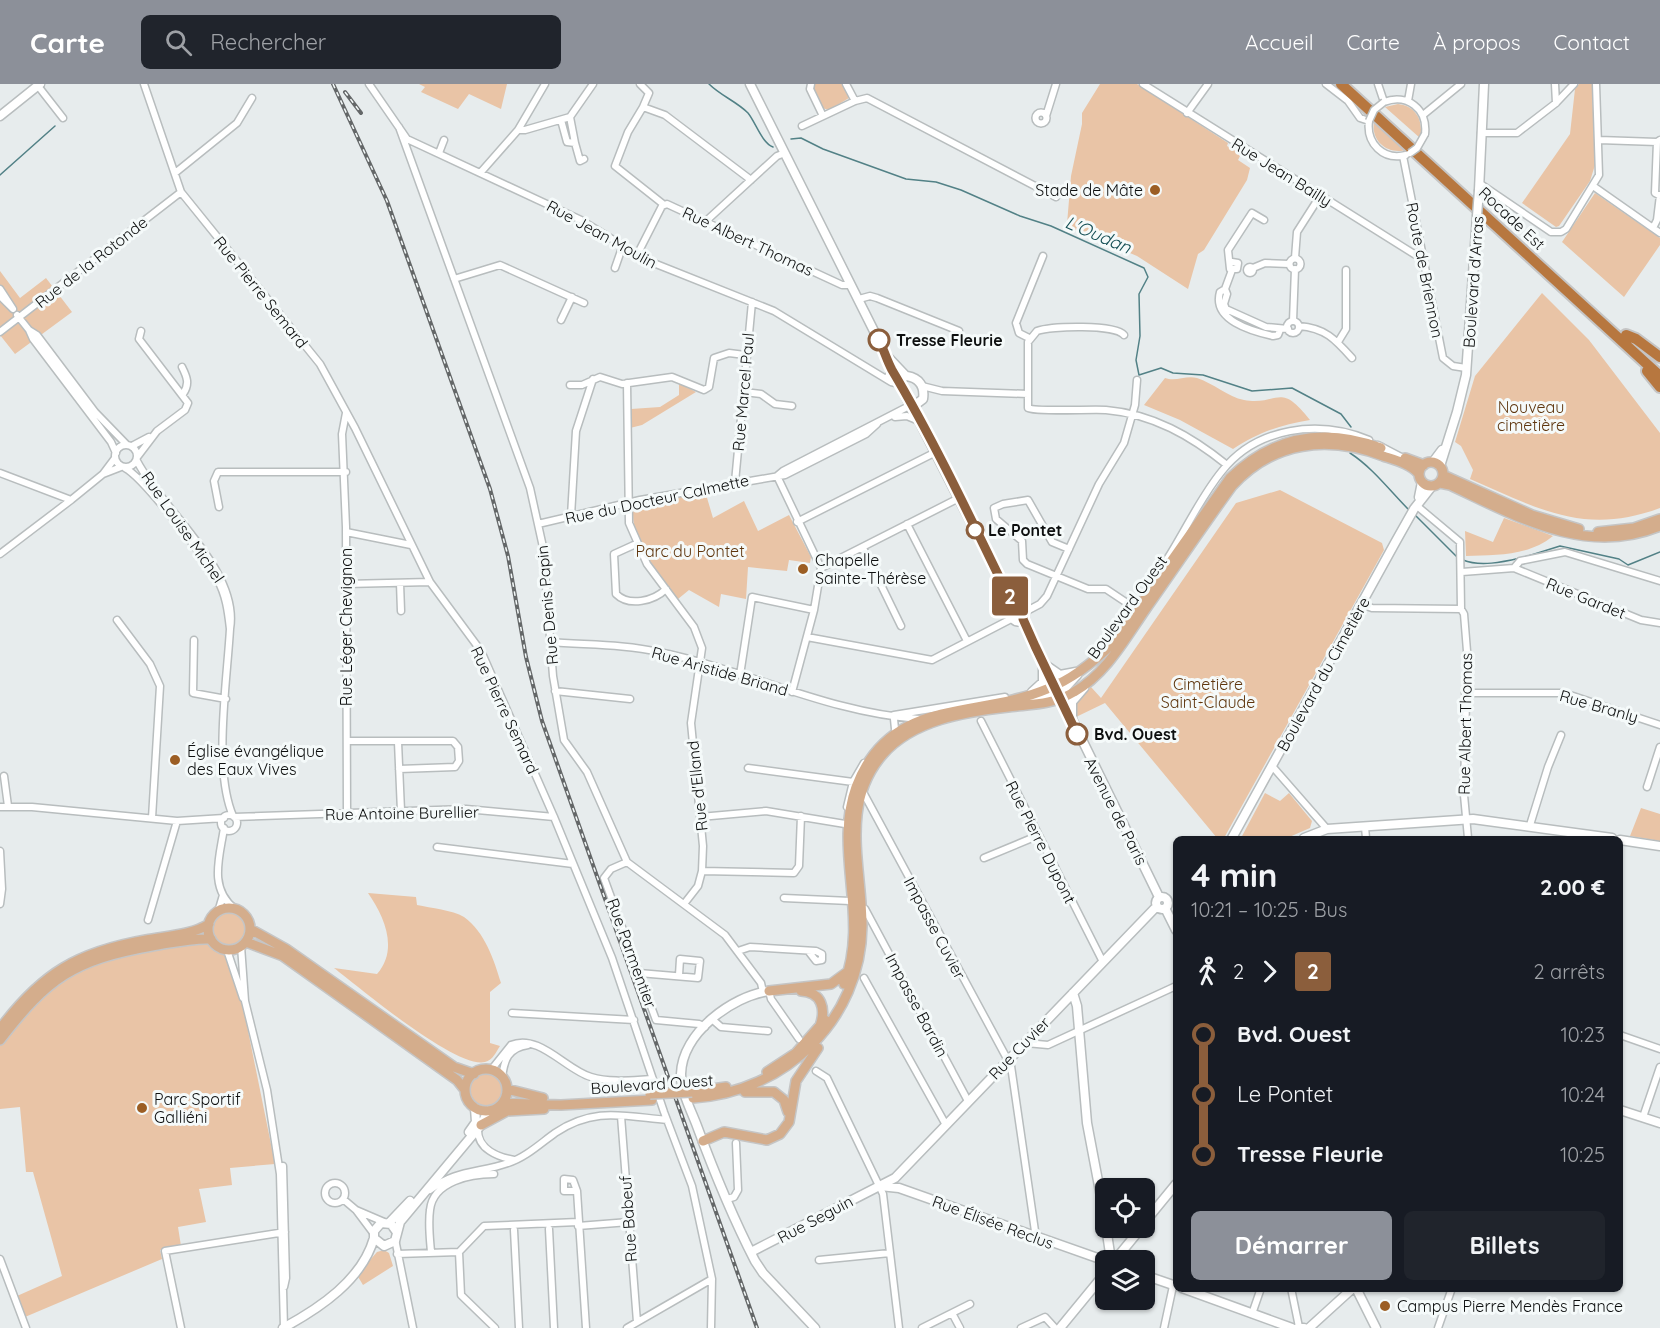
<!DOCTYPE html>
<html lang="fr">
<meta charset="utf-8">
<style>
:root{--surface:#171b24;--page:#20242c;--text:#f1f3f6;--muted:#9ea1a6;--accent:#8c9099}
body{margin:0;font-family:Quicksand,sans-serif;background:var(--page);color:var(--text);height:100vh;display:flex;flex-direction:column;font-size:22px;white-space:nowrap}
*{box-sizing:border-box;margin:0}
p{font-size:20px;color:var(--muted)}
.icon{flex:none;width:33px;height:33px;fill:none;stroke:currentColor;stroke-width:2;stroke-linecap:round;stroke-linejoin:round}
.map{position:relative;flex:1;overflow:hidden}
.drawer{position:absolute;left:1173px;top:752px;width:450px;height:456px;display:flex;flex-direction:column;background:var(--surface);border-radius:9px;box-shadow:0 2px 4px #0004}
.drawer>*{flex:none}
.badge{padding:0 12px;border-radius:4px;font-size:21px;line-height:39px}
.buttons{position:absolute;left:1095px;top:1094px;display:grid;gap:12px}
.buttons a{display:grid;place-items:center;width:60px;height:60px;border-radius:9px;background:var(--surface);box-shadow:0 2px 4px #0004;font-size:30px}
.map>.badge{position:absolute;translate:-50% -50%;box-shadow:0 0 0 3px #fff}
.legs{display:flex;align-items:center;gap:9px;height:66px;padding:0 18px;font-size:20px}
.legs p{margin-inline-start:auto}
.summary{display:flex;align-items:center;justify-content:space-between;height:102px;padding:0 18px}
h1{font-size:33px;font-weight:700;line-height:45px}
.button{display:flex;gap:12px;margin-top:auto;padding:12px 18px}
.button a{flex:1;height:69px;border-radius:9px;background:var(--accent);color:#fff;font-size:24px;font-weight:700;line-height:69px;text-align:center}
.button a+a{background:var(--page);color:var(--text)}
ul{padding:0 18px;list-style:none}
li{display:flex;align-items:center;gap:21px;height:60px;font-size:22px}
li i{display:grid;place-items:center;width:9px;height:100%;margin:0 8px;background:currentColor}
li i::after{content:'';width:15px;height:15px;margin:-8px;border:4px solid;border-radius:50%;background:var(--surface)}
li p{margin-inline-start:auto}
li:first-child i{background:linear-gradient(#0000 50%,currentColor 0)}
li:last-child i{background:linear-gradient(currentColor 50%,#0000 0)}
header{display:flex;align-items:center;gap:36px;box-sizing:border-box;height:84px;padding:0 30px;background:var(--accent);color:#fff}
header strong{font-size:28px}
nav{display:flex;gap:33px;margin-inline-start:auto;font-size:21px}
.search{width:420px;height:54px;background:var(--page);display:flex;align-items:center;gap:15px;box-sizing:border-box;padding:0 21px;border-radius:9px;color:var(--muted);font-size:22px}
.map>svg:first-child{display:block}
</style>
<header>
<strong>Carte</strong>
<div class="search"><svg class="icon" aria-label="search" viewBox="0 0 24 24"><circle cx="10" cy="10" r="6"/><path d="M15 15l6 6"/></svg>Rechercher</div>
<nav><a>Accueil</a><a>Carte</a><a>À propos</a><a>Contact</a></nav>
</header>
<div class="map">
<svg width="1660" height="1244" viewBox="0 0 1660 1244">
<rect width="100%" height="100%" fill="#e7eced"/>
<path fill="#e9c4a6" d="M419,0H507L501,25L469,10L458,25L421,8L425,3Z
M815,0H843L849,14L829,26L822,24L813,4Z
M1100,0H1137L1228,59L1227,62L1241,70L1238,76L1250,84L1247,96L1204,166L1198,170L1188,205L1137,172L1068,143L1067,140L1071,92L1082,40V29Z
M1579,0H1592L1595,81L1590,97L1559,142L1556,143L1522,119L1570,50L1575,5Z
M1398,20C1416,22 1424,37 1420,54L1385,23Z
M1375,34L1409,65C1388,73 1368,56 1375,34Z
M1595,109L1660,154V161L1624,213L1562,158Z
M0,187L20,214L46,194L72,228L15,270L0,251Z
M1542,209L1589,256L1660,349V424C1585,452 1539,425 1470,395L1473,386L1461,362L1455,358L1475,292Z
M1165,294C1176,298 1186,291 1197,294C1213,299 1228,313 1244,316C1279,322 1279,296 1310,336C1280,341 1259,348 1233,365L1180,336L1144,321Z
M679,299L696,308L642,341L630,344L631,325L660,323L679,311Z
M1280,406L1382,459L1384,466L1224,754H1217L1105,619L1076,633V620L1091,603L1101,614L1236,419Z
M705,407L713,434L744,417L758,447L789,431L811,473L810,479L789,476L787,487L748,483L746,515L721,510L719,523L689,506L678,515C659,491 632,460 633,428L639,419Z
M1504,434L1553,452C1529,472 1496,471 1466,472L1465,447L1493,458Z
M1265,709L1280,717L1289,709L1312,737L1310,744L1287,754H1241Z
M1641,724L1660,730V757L1630,752Z
M368,809L416,813L417,821C431,824 452,826 464,833C485,848 494,876 501,899L490,908V959L500,962C496,968 493,976 485,978C456,985 360,904 334,884L377,890C399,865 384,832 368,809Z
M211 845a18 18 0 1 1 36 0a18 18 0 1 1-36 0Z
M209,857L219,866L227,868L242,917L275,1080L230,1084L232,1101L199,1105L206,1138L178,1143L181,1162L160,1166L162,1175L25,1233L17,1212L62,1192L33,1088H26L20,1023L0,1025V961L44,909L87,881L152,865Z
M468 1006a18 18 0 1 1 36 0a18 18 0 1 1-36 0Z
M384,1166L389,1169L393,1182L363,1201L357,1191L377,1168Z"/>
<g fill="none" stroke-linecap="round" stroke-linejoin="round">
<path stroke="#528186" stroke-width="1.5" d="M709,0C721,12 736,17 748,29C756,39 762,59 773,63
M791,55L801,54L823,65L906,95L936,98L961,106L1020,132L1051,142L1144,184L1148,193L1139,210L1140,252L1136,276L1139,291L1161,284L1173,289L1203,291L1252,307L1292,304L1341,330L1351,343
M0,91L55,42
M1350,369C1373,384 1390,407 1409,426
M1415,431L1458,474
M1525,473L1560,462L1619,475L1628,481L1660,468
M1463,476C1480,483 1503,478 1520,474"/>
<defs>
<path id="street" d="M144,0L181,108L320,280L355,344L430,498L481,567L554,733L612,874L664,1028L692,1102L712,1195L711,1244
M369,0L407,55L581,136L646,176L774,227L891,298L900,300
M640,0L649,9L643,23
M811,0L810,5L823,32
M846,0L855,17
M1143,0L1422,175
M1326,0L1348,17L1360,34L1369,37C1366,59 1383,77 1406,71
M1378,0L1384,18C1407,9 1428,25 1425,50
M1555,0L1556,19
M38,2L63,34
M1408,17L1411,0
M1035.5 34a5.5 5.5 0 1 1 11 0a5.5 5.5 0 1 1-11 0Z
M1187,29L1208,0
M1423,31L1461,0
M1046,32L1056,0
M561,36L567,58L575,59L570,33
M802,42L855,17L867,14L1056,113
M399,43L530,404L543,463L553,592L564,656L587,688L627,778L725,851L761,899L763,908
M518,46H525L570,33L593,0
M1481,49H1517L1556,19L1574,0
M1599,56L1657,58L1660,56
M1657,58L1655,109L1659,111
M575,59L580,77L584,75
M439,69L444,56
M1403,72L1443,274L1453,282L1466,284
M481,88L518,46L545,0
M175,89L237,39L252,14
M1479,99L1551,148H1561L1566,145L1599,91L1596,0
M1593,102L1660,149
M663,120L615,82L628,48L643,23L665,31L751,96
M705,138L777,72L785,69
M1653,144L1657,136L1660,111
M637,171L662,122L667,120L842,201H851
M1295,174L1297,148L1320,112
M1289.5 180a5.5 5.5 0 1 1 11 0a5.5 5.5 0 1 1-11 0Z
M1232,178L1238,179L1237,185H1230L1228,166L1252,129L1264,136
M1247 186a3 3 0 1 1 6 0a3 3 0 1 1-6 0Z
M615,184L623,161
M1253,184L1265,179L1289,180
M1232,186L1225,205L1227,210L1224,220L1226,225L1266,243L1288,245
M454,195L500,181L584,219
M0,205L13,225L0,212
M1225,205L1220,208C1212,236 1251,247 1273,252L1278,251L1280,246
M859,215L870,212L877,214L959,247
M17,231L29,246
M561,236L572,213
M1293,237L1295,185
M1287 243a6 6 0 1 1 12 0a6 6 0 1 1-12 0Z
M1299,242C1325,244 1335,255 1352,274
M0,248L181,108
M1029,254L1019,249L1016,239L1043,172
M1338,258L1346,245V186
M182,283C187,293 190,300 183,310
M887,294L892,286
M627,299L629,439L647,480L694,543L702,564L691,639L703,762L702,787L698,802L684,820
M570,301H582L600,293L622,300L672,293L704,306L709,303L714,274L729,269L745,271
M922,302L942,307L1028,310V324C1034,328 1093,325 1106,326C1153,330 1191,352 1227,381
M744,308L761,310L775,320L792,322
M1028,310V258L1037,247C1051,242 1115,240 1124,251
M346,329L342,350L346,443L347,729
M895,333L907,332L919,337
M115 372a11 11 0 1 1 22 0a11 11 0 1 1-22 0Z
M1378,361L1401,373
M132,362L149,353
M116,369L111,358L33,255L29,246L37,251L95,328L127,361
M138,372L157,347L185,326L188,319L139,255L141,247
M125,384C144,394 205,474 217,495C226,511 228,527 230,545C240,486 163,427 137,377
M0,389L71,416L103,390L115,374
M103,390L121,383
M777,392L821,484L814,526L792,608
M777,392L783,387L911,321
M735,398L752,218
M1417,422L1460,458L1461,525L1464,530L1467,567L1464,711L1468,754
M219,423L214,397L218,388H346
M571,432L576,347L593,295
M797,438L936,368
M538,440L640,416L785,391L866,350L877,340
M907,440L967,557
M346,448L411,461
M636,460L614,470L616,510C629,523 654,517 666,505
M863,464L901,542
M1069,465L1052,458L1028,416L1003,420L994,424L996,435L1022,457L1023,476L1027,480L1088,505H1106L1133,523
M0,470L71,416
M1164,480C1184,450 1199,415 1222,387C1257,343 1319,335 1369,356
M821,484L959,414
M1514,484L1641,536L1660,539
M1462,488L1514,484L1520,477L1565,468L1660,497
M400,499L401,527
M346,500L430,498
M1361,520L1372,524L1461,525
M1023,529L1040,520L1047,512L1099,400L1124,359L1135,321L1137,296
M117,536L150,580L160,602L152,734
M230,545C227,598 213,685 233,732
M807,553L932,576L1013,534
M194,556L193,609L226,615
M550,558C585,561 624,560 659,568C747,586 829,629 919,635
M740,591L752,513L814,526
M555,607L630,615
M1465,609H1564L1660,641
M894,631L1005,613
M894,635L895,645
M981,637L1103,878
M347,657H453L458,663L459,677L455,683L399,685
M398,658L401,727
M1272,682L1327,745
M748,684L853,698
M4,692L8,722
M1647,703L1660,663
M864,710L1011,982L1036,1154
M0,723H32L177,737L224,734
M847,723L853,698L864,679
M221 739a8 8 0 1 1 16 0a8 8 0 1 1-16 0Z
M234,733L466,725L554,733
M700,733L766,727L845,740
M1530,741L1548,683L1561,651
M1365,743L1366,754
M224,744C220,772 208,804 235,825
M437,763L573,780
M0,767L2,805L0,820
M984,774L1037,752
M627,778L611,785L604,794L656,936L699,940L705,943
M702,787L794,789L799,782L801,732
M784,814L850,817
M865,825L968,1017
M218,828L223,811
M148,836L177,737
M241,862L245,917L267,1006L280,1090L284,1244
M227,866L243,914
M738,867L750,863L816,867L822,870V876L816,877L809,868
M639,889L698,894L700,877L680,875L679,891
M864,894L946,1041
M769,907L771,915L799,955
M512,929L634,936
M713,936L721,943L768,947
M1620,951L1660,965
M1026,959L1048,961L1176,902
M491,986L511,961C539,949 566,986 591,993C612,999 632,996 653,995
M816,987L827,994L883,1110L899,1244
M502,994C504,976 508,964 528,961
M621,1032L637,1238
M1643,1033L1660,983
M478,1045C477,1065 498,1073 514,1076
M283,1082L286,1194L284,1203
M325 1109a10 10 0 1 1 20 0a10 10 0 1 1-20 0Z
M430,1106C454,1086 480,1089 508,1079C525,1074 541,1059 555,1049C594,1023 622,1032 667,1036
M577,1107H564V1095L573,1096L577,1107L586,1244
M343,1115L356,1126L374,1150
M727,1115L734,1113L738,1106L736,1059
M356,1126L384,1138
M578,1142L629,1138
M549,1145L554,1244
M514,1146L519,1244
M395,1155L413,1244
M431,1168C430,1155 428,1140 430,1126C433,1097 471,1090 494,1090
M459,1168L461,1211L495,1244
M397,1170L459,1168L484,1142L578,1138
M0,1175L26,1244
M819,1176L890,1169
M1291,1204L1299,1243
M952,1229L960,1244
M1252,1230L1261,1204
M181,1244L165,1167L285,1148
M627,1244L712,1195
M922,1244L970,1220
M1021,1244L1045,1233L1055,1244
M1164,1244L1173,1202
M1438,1244L1452,1204"/>
<path id="secondary" d="M750,0L886,271L906,292
M0,32L40,0
M1479,106L1484,0
M907,292C919,294 925,302 923,315L915,321L909,319L901,303V294Z
M911,321L1006,507L1013,528
M1433,378L1442,366
M1440,382L1457,328L1466,291L1477,132
M1419,413L1422,398
M1012.5 532a5.5 5.5 0 1 1 11 0a5.5 5.5 0 1 1-11 0Z
M1023,535L1159,813
M1047,582L1060,591L1076,588
M1032,608L1043,598V584
M1061,615L1066,603L1077,591
M1023,618L1049,610L1055,602
M1072,634V618L1084,604
M1232,754L1396,457L1414,425L1432,402
M1304,754L1327,745L1473,735L1612,754
M1620,756L1660,762
M1156 819a6 6 0 1 1 12 0a6 6 0 1 1-12 0Z
M1165,824L1176,846
M769,907C732,912 682,949 681,990C681,1008 691,1026 697,1042C714,1088 733,1134 755,1177L763,1189L815,1244
M1073,909L1077,922L1087,1039L1106,1139
M1620,1026L1660,1039
M469,1048L476,1038L475,1024
M880,1102L899,1104L1106,1177
M389,1139L410,1117
M1144,1139L1176,1100
M1106,1143L1111,1176
M396,1147L391,1140L381,1139L374,1147V1154L384,1162L395,1157L400,1138L481,1041L488,1027
M751,1168L895,1094L1156,823
M1115,1176L1142,1143
M1144,1191L1176,1202
M1182,1204L1292,1244
M1356,1204L1376,1244
M283,1244C320,1224 362,1196 374,1154
M1060,1244L1106,1188
M1298,1244H1304
M1309,1244L1353,1204"/>
<path id="primary" d="M1405,374L1424,381
M1419 390a12 12 0 1 1 24 0a12 12 0 1 1-24 0Z
M1443,391L1532,431L1579,445
M1440,399L1450,401C1516,432 1586,473 1660,442
M1598,448L1634,444L1660,435
M208 845a21 21 0 1 1 42 0a21 21 0 1 1-42 0Z
M250,845L286,865L454,983L474,990
M246,858L283,872L457,996L465,1006
M844,900C870,834 833,766 856,703C890,612 976,635 1047,605C1073,595 1094,578 1114,558L1230,394C1274,352 1325,343 1381,364
M769,907L831,900L846,889
M801,907C822,908 826,925 820,942
M0,945C42,889 78,868 146,856C167,852 192,851 209,840
M0,956C48,894 73,876 152,862C171,859 191,854 211,855
M465 1006a21 21 0 1 1 42 0a21 21 0 1 1-42 0Z
M767,988L796,969L825,936
M507,1005L543,1014
M692,1008L726,1003
M745,1008H774L784,1016L788,1028
M693,1014C785,1008 861,936 862,842C862,783 839,720 883,670C913,636 964,628 1008,623C1032,620 1052,621 1074,608C1105,591 1125,555 1145,526C1174,485 1202,443 1232,402C1273,357 1328,351 1383,372C1395,376 1411,380 1419,390
M503,1019L561,1021L652,1016
M481,1041L507,1027L544,1025
M703,1057L724,1048L767,1056L780,1050L789,1038L796,997L818,964"/>
<path id="highway" d="M1341,0L1660,292
M1626,251L1636,255L1660,273
M1647,287L1660,303"/>
</defs>
<use href="#street" stroke="#b8bdbe" stroke-width="9"/>
<use href="#secondary" stroke="#b8bdbe" stroke-width="11"/>
<use href="#primary" stroke="#c5c5c5" stroke-width="12"/>
<use href="#highway" stroke="#c5c5c5" stroke-width="14"/>
<use href="#street" stroke="#fff" stroke-width="6"/>
<use href="#secondary" stroke="#fff" stroke-width="8"/>
<use href="#primary" stroke="#d4ad8c" stroke-width="9"/>
<use href="#highway" stroke="#b7773f" stroke-width="10"/>
<defs>
<path id="rail" d="M333,0L387,117L490,405L508,472L526,573L542,637L757,1244
M345,8L361,29"/>
</defs>
<use href="#rail" stroke="#646768" stroke-width="4"/>
<use href="#rail" stroke="#f5fafa" stroke-width="1.5" stroke-dasharray="4.5" stroke-linecap="butt"/>
<defs>
<path id="street-bridge" d="M1369,37L1374,26L1384,18
M1410,69L1417,64L1425,50"/>
<path id="secondary-bridge" d="M1477,132L1479,106"/>
<path id="primary-bridge" d="M650,1010L692,1008"/>
</defs>
<use href="#street-bridge" stroke="#b8bdbe" stroke-width="9" stroke-linecap="butt"/>
<use href="#secondary-bridge" stroke="#b8bdbe" stroke-width="11" stroke-linecap="butt"/>
<use href="#primary-bridge" stroke="#c5c5c5" stroke-width="12" stroke-linecap="butt"/>
<use href="#street-bridge" stroke="#fff" stroke-width="6"/>
<use href="#secondary-bridge" stroke="#fff" stroke-width="8"/>
<use href="#primary-bridge" stroke="#d4ad8c" stroke-width="9"/>
</g>
<g fill="none" stroke-linecap="round" stroke-linejoin="round">
<defs>
<path id="line-1" d="M879,256C884,266 887,277 892,286C933,355 970,433 1006,507L1023,529V535L1035,562L1077,650"/>
</defs>
<use href="#line-1" stroke="#fff" stroke-width="14"/>
<use href="#line-1" stroke="#8b5e3c" stroke-width="9"/>
</g>
<g fill="#9c5e24" stroke="#f5fafa" stroke-width="2">
<circle cx="1155" cy="106" r="6"/>
<circle cx="803" cy="485" r="6"/>
<circle cx="175" cy="676" r="6"/>
<circle cx="142" cy="1024" r="6"/>
<circle cx="1385" cy="1222" r="6"/>
</g>
<g fill="#fff" stroke="#8b5e3c" stroke-width="3">
<circle cx="879" cy="256" r="10"/>
<circle cx="975" cy="446" r="8"/>
<circle cx="1077" cy="650" r="10"/>
</g>
<g text-anchor="middle" stroke-width="6" stroke-linejoin="round" paint-order="stroke">
<g font-size="16" fill="#0d0f0f" stroke="#f5fafa">
<text transform="translate(1282 88) rotate(32)" y="6">Rue Jean Bailly</text>
<text transform="translate(1512 134) rotate(43)" y="6">Rocade Est</text>
<text transform="translate(602 150) rotate(29)" y="6">Rue Jean Moulin</text>
<text transform="translate(748 157) rotate(25)" y="6">Rue Albert Thomas</text>
<text transform="translate(91 178) rotate(-38)" y="6">Rue de la Rotonde</text>
<text transform="translate(1425 186) rotate(79)" y="6">Route de Briennon</text>
<text transform="translate(1473 198) rotate(-86)" y="6">Boulevard d'Arras</text>
<text transform="translate(261 208) rotate(51)" y="6">Rue Pierre Semard</text>
<text transform="translate(743 308) rotate(-85)" y="6">Rue Marcel Paul</text>
<text transform="translate(657 415) rotate(-12)" y="6">Rue du Docteur Calmette</text>
<text transform="translate(183 443) rotate(55)" y="6">Rue Louise Michel</text>
<text transform="translate(1586 514) rotate(22)" y="6">Rue Gardet</text>
<text transform="translate(547 521) rotate(-95)" y="6">Rue Denis Papin</text>
<text transform="translate(1127 523) rotate(-54)" y="6">Boulevard Ouest</text>
<text transform="translate(346 543) rotate(-90)" y="6">Rue Léger Chevignon</text>
<text transform="translate(720 587) rotate(16)" y="6">Rue Aristide Briand</text>
<text transform="translate(1323 590) rotate(-61)" y="6">Boulevard du Cimetière</text>
<text transform="translate(1599 622) rotate(16)" y="6">Rue Branly</text>
<text transform="translate(505 626) rotate(65)" y="6">Rue Pierre Semard</text>
<text transform="translate(1465 640) rotate(-89)" y="6">Rue Albert Thomas</text>
<text transform="translate(697 702) rotate(-96)" y="6">Rue d'Elland</text>
<text transform="translate(1116 727) rotate(63)" y="6">Avenue de Paris</text>
<text transform="translate(402 729) rotate(-1)" y="6">Rue Antoine Burellier</text>
<text transform="translate(1041 758) rotate(63)" y="6">Rue Pierre Dupont</text>
<text transform="translate(935 844) rotate(62)" y="6">Impasse Cuvier</text>
<text transform="translate(632 869) rotate(70)" y="6">Rue Parmentier</text>
<text transform="translate(917 921) rotate(62)" y="6">Impasse Bardin</text>
<text transform="translate(1019 964) rotate(-46)" y="6">Rue Cuvier</text>
<text transform="translate(652 1000) rotate(-4)" y="6">Boulevard Ouest</text>
<text transform="translate(628 1135) rotate(-94)" y="6">Rue Babeuf</text>
<text transform="translate(815 1135) rotate(-28)" y="6">Rue Seguin</text>
<text transform="translate(993 1138) rotate(20)" y="6">Rue Élisée Reclus</text>
</g>
<g font-size="16" fill="#0d0f0f" stroke="#f5fafa" text-anchor="start">
<text x="1143" y="112" text-anchor="end">Stade de Mâte</text>
<text x="815" y="482">Chapelle<tspan x="815" dy="18">Sainte-Thérèse</tspan></text>
<text x="187" y="673">Église évangélique<tspan x="187" dy="18">des Eaux Vives</tspan></text>
<text x="154" y="1021">Parc Sportif<tspan x="154" dy="18">Galliéni</tspan></text>
<text x="1397" y="1228">Campus Pierre Mendès France</text>
</g>
<g font-size="16" font-weight="bold" fill="#0d0f0f" stroke="#f5fafa" text-anchor="start">
<text x="896" y="262">Tresse Fleurie</text>
<text x="988" y="452">Le Pontet</text>
<text x="1094" y="656">Bvd. Ouest</text>
</g>
<g font-size="16" fill="#5f360e" stroke="#f5fafa">
<text x="1531" y="329">Nouveau<tspan x="1531" dy="18">cimetière</tspan></text>
<text x="690" y="473">Parc du Pontet</text>
<text x="1208" y="606">Cimetière<tspan x="1208" dy="18">Saint-Claude</tspan></text>
</g>
<g font-size="18" font-style="italic" fill="#124d53" stroke="#f5fafa">
<text transform="translate(1098 151) rotate(23)" y="6">L'Oudan</text>
</g>
</g>
</svg>
<div class="buttons">
<a><svg class="icon" aria-label="locate" viewBox="0 0 24 24"><circle cx="12" cy="12" r="6"/><path d="M12 2v4M12 18v4M2 12h4M18 12h4"/></svg></a>
<a><svg class="icon" aria-label="layers" viewBox="0 0 24 24"><path d="M12 4l9 5-9 5-9-5zM3 14l9 5 9-5"/></svg></a>
</div>
<b class="badge" style="left:1010px;top:512px;background:#8b5e3c;color:#fff">2</b>
<section class="drawer">
<div class="summary"><div><h1>4 min</h1><p>10:21 – 10:25 · Bus</p></div><b>2.00 €</b></div>
<div class="legs"><svg class="icon" aria-label="walk" viewBox="0 0 24 24"><circle cx="13" cy="4" r="2"/><path d="M13 8l-2 6 4 7M11 14l-3 7M7 12l3-4h3l4 4"/></svg>2<svg class="icon" aria-label="forward" viewBox="0 0 24 24"><path d="M9 5l7 7-7 7"/></svg><b class="badge" style="background:#8b5e3c;color:#fff">2</b><p>2 arrêts</p></div>
<ul>
<li><i style="color:#8b5e3c"></i><b>Bvd. Ouest</b><p>10:23</p></li>
<li><i style="color:#8b5e3c"></i><span>Le Pontet</span><p>10:24</p></li>
<li><i style="color:#8b5e3c"></i><b>Tresse Fleurie</b><p>10:25</p></li>
</ul>
<div class="button"><a>Démarrer</a><a>Billets</a></div>
</section>
</div>
